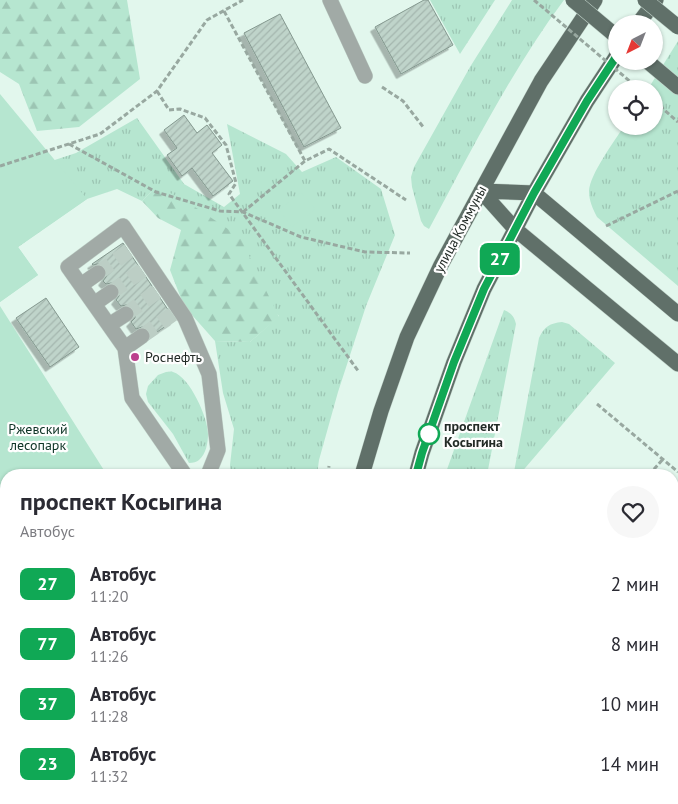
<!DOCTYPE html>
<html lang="ru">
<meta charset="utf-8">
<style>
:root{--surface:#fff;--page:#f7f7f7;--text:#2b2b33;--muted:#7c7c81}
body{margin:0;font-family:"PT Sans",sans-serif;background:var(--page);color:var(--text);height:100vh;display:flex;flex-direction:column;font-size:19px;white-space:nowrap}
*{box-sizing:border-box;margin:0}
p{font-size:16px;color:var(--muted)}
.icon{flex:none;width:28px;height:28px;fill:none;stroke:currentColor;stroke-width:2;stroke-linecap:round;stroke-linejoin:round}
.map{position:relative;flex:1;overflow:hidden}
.details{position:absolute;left:0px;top:469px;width:679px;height:336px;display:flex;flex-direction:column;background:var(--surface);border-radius:20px 20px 0 0;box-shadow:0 1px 4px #0004}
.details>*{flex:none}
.badge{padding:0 10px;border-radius:8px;font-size:18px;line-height:32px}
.needle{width:32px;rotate:222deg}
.fabs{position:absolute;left:608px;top:15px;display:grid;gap:10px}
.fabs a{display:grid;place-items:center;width:55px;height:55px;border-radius:50%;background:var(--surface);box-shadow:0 1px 4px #0004;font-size:25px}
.map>.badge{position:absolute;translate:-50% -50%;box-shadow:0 0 0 2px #fff}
.round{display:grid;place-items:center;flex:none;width:52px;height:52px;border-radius:26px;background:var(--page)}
.head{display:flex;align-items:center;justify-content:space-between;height:85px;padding:0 20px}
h1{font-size:24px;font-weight:700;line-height:38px}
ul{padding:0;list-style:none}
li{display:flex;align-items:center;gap:15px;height:60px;padding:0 20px}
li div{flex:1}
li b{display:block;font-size:19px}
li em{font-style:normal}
li .badge{min-width:55px;font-weight:700;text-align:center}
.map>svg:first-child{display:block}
</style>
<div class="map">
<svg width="678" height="804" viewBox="0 0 678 804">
<defs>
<pattern id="grass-tufts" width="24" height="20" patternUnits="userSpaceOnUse" patternTransform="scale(1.25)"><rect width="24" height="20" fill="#b6e6d0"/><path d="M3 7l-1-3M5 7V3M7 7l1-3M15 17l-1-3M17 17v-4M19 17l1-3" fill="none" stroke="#9cc5b3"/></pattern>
<pattern id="forest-firs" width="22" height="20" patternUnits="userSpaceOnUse" patternTransform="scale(1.25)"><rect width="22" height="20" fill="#b6e6d0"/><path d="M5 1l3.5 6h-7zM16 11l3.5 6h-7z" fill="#9cc5b3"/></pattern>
<pattern id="building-hatch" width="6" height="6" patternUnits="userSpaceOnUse" patternTransform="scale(1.25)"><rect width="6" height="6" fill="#bfd4ca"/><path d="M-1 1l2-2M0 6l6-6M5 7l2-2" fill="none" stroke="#a4b6ae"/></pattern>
<filter id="shadow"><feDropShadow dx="-4.5" dy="4.5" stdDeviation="0" flood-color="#0004"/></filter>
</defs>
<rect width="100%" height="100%" fill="#e2f7ed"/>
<path fill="url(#grass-tufts)" d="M430,0H495L460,54Z
M512,0H564C511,71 471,151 429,229L424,226L421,221L412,187L411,177L414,167L470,67Z
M678,41V286L597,217C593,209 589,201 589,191C590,174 614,142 624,126H654V89H648Z
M137,118L184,184L224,207L240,194L227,124L286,154L302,172L336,157L381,189L395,235L366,306L338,392L319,460L317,475H231L230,465L234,429L223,393L215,341L250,342L279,316L152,191L142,201L117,189L87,199L18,247L38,275L0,302V178L76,153Z
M504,310C511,313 514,316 516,324L487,475H445Z
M562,322L569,324L615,363L520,474H516L514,472L539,338C544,327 550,323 562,322Z
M166,372C168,372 171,371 173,372C190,377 208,418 208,434C208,443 206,454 199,460C197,462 193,463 189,463L173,434L148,402L146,394L148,386L158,375Z
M143,799H274L273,804H142Z
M358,799H412L410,804H357Z"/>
<path fill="url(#forest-firs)" d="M0,0H127L140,79L79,127L37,131L19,84L0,72Z
M165,190L189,203L240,237L279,317L250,342L215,341L184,306L170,270L181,230L158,218L142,201L152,191Z"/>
<path fill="#b6e6d0" d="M0,94L87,199L18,247L38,275L0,302Z
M301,192L315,209L292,227L279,210Z
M0,306L107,475H6V799H153L152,804H0Z"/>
<path fill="url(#building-hatch)" stroke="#84988f" filter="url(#shadow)" d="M424,0H428L453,45L401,74L375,27Z
M280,14L341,128L304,147L244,33Z
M184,115L197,133L207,125L222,145L212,153L233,181L213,196L192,168L182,176L167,155L177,148L164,130Z
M123,243L175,320L151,336L150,331L146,328L142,327L136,329L131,322L135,318V314L134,309L130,305H126L121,306L116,300L119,296L120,292L118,286L114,283H111L106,284L103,281L106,277L107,273L105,267L101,264H97L93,265L92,264Z
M46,298L79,347L50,367L16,318Z"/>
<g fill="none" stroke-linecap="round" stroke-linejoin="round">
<path stroke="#bccec5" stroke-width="15" stroke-dasharray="15 8" stroke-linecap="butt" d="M98,273L130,250
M111,292L143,270
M126,314L158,291
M142,336L173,314"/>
<defs>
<path id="minor" d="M330,0L365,76
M81,285L98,273
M94,304L111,292
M109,325L126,314
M125,348L142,336
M185,475L132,398L125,348L68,267L123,226L185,318L209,374L218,450L208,475
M672,654L678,651
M576,804L577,799"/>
<path id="major" d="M638,24L656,0
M647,61L678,87
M481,191L515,229L678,364
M481,191L534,193L678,314
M362,475L381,411L407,337L441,265L541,81L595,0
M416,475L422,453L454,362L484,289L534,193L587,101L616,57
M304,804L305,799
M335,804L336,799"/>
</defs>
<use href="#minor" stroke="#c0d2c9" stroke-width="16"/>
<use href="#major" stroke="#c0d2c9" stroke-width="16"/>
<path stroke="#98a8a0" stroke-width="3" stroke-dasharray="5 2.5" stroke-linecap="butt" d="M224,11L305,161
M382,87L403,101L424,128
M157,91L169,110L180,109L205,118L226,145L236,183L229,194L359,372
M654,101L678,122
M69,144L156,192L220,211L243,212L301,237L365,252L410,253
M0,166L100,134L157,91L207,20L243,0
M243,212L305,161L329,149L406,200
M606,226L678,191
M597,404L678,472
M328,475L329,466
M649,475L663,459
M0,493L6,494
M672,501L678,494
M621,799L639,804
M141,804L143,799"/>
<use href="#minor" stroke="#a1aaa6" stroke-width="15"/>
<use href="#major" stroke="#607069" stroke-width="15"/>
<defs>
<path id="major-bridge" d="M573,0L616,36
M645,0L678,27"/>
</defs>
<use href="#major-bridge" stroke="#c0d2c9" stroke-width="16" stroke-linecap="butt"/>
<path stroke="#98a8a0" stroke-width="3" stroke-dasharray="5 2.5" stroke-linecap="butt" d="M534,0L639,89"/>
<use href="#major-bridge" stroke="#607069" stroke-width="15"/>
</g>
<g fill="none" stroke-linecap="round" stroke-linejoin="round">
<defs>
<path id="line" d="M416,475L422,453L454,362L484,289L534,193L587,101L616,57"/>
</defs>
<use href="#line" stroke="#fff" stroke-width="11"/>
<use href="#line" stroke="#10a855" stroke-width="8"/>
</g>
<circle fill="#bc3e8d" stroke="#fefefe" stroke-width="2" cx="135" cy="357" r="5"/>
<circle fill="#fff" stroke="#10a855" stroke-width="2.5" cx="429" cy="434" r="10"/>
<g text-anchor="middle" stroke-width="4.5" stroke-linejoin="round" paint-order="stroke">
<g font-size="14" fill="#232b27" stroke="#fefefe">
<text transform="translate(460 229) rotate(-62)" y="5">улица Коммуны</text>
</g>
<g font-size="14" fill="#232b27" stroke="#fefefe" text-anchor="start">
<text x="145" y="362">Роснефть</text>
</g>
<g font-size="14" font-weight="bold" fill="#232b27" stroke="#fefefe" text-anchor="start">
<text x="444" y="431">проспект<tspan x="444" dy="16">Косыгина</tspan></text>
</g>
<g font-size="14" fill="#0e3426" stroke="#fefefe">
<text x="38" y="434">Ржевский<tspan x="38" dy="16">лесопарк</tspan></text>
</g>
</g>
</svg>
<div class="fabs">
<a><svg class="needle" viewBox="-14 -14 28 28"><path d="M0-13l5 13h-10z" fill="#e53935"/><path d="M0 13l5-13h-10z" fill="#7c7c81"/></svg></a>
<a><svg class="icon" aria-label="locate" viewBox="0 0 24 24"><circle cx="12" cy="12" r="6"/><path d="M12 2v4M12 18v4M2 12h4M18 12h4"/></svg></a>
</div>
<b class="badge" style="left:500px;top:259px;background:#10a855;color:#fff">27</b>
<section class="details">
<div class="head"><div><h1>проспект Косыгина</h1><p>Автобус</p></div><a class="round"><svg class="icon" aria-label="heart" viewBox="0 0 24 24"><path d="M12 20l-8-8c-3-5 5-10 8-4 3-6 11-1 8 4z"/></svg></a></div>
<ul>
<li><span class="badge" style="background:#10a855;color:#fff">27</span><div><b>Автобус</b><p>11:20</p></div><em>2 мин</em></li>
<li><span class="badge" style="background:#10a855;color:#fff">77</span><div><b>Автобус</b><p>11:26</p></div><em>8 мин</em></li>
<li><span class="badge" style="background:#10a855;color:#fff">37</span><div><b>Автобус</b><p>11:28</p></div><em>10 мин</em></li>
<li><span class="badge" style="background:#10a855;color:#fff">23</span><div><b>Автобус</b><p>11:32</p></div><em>14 мин</em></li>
</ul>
</section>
</div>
